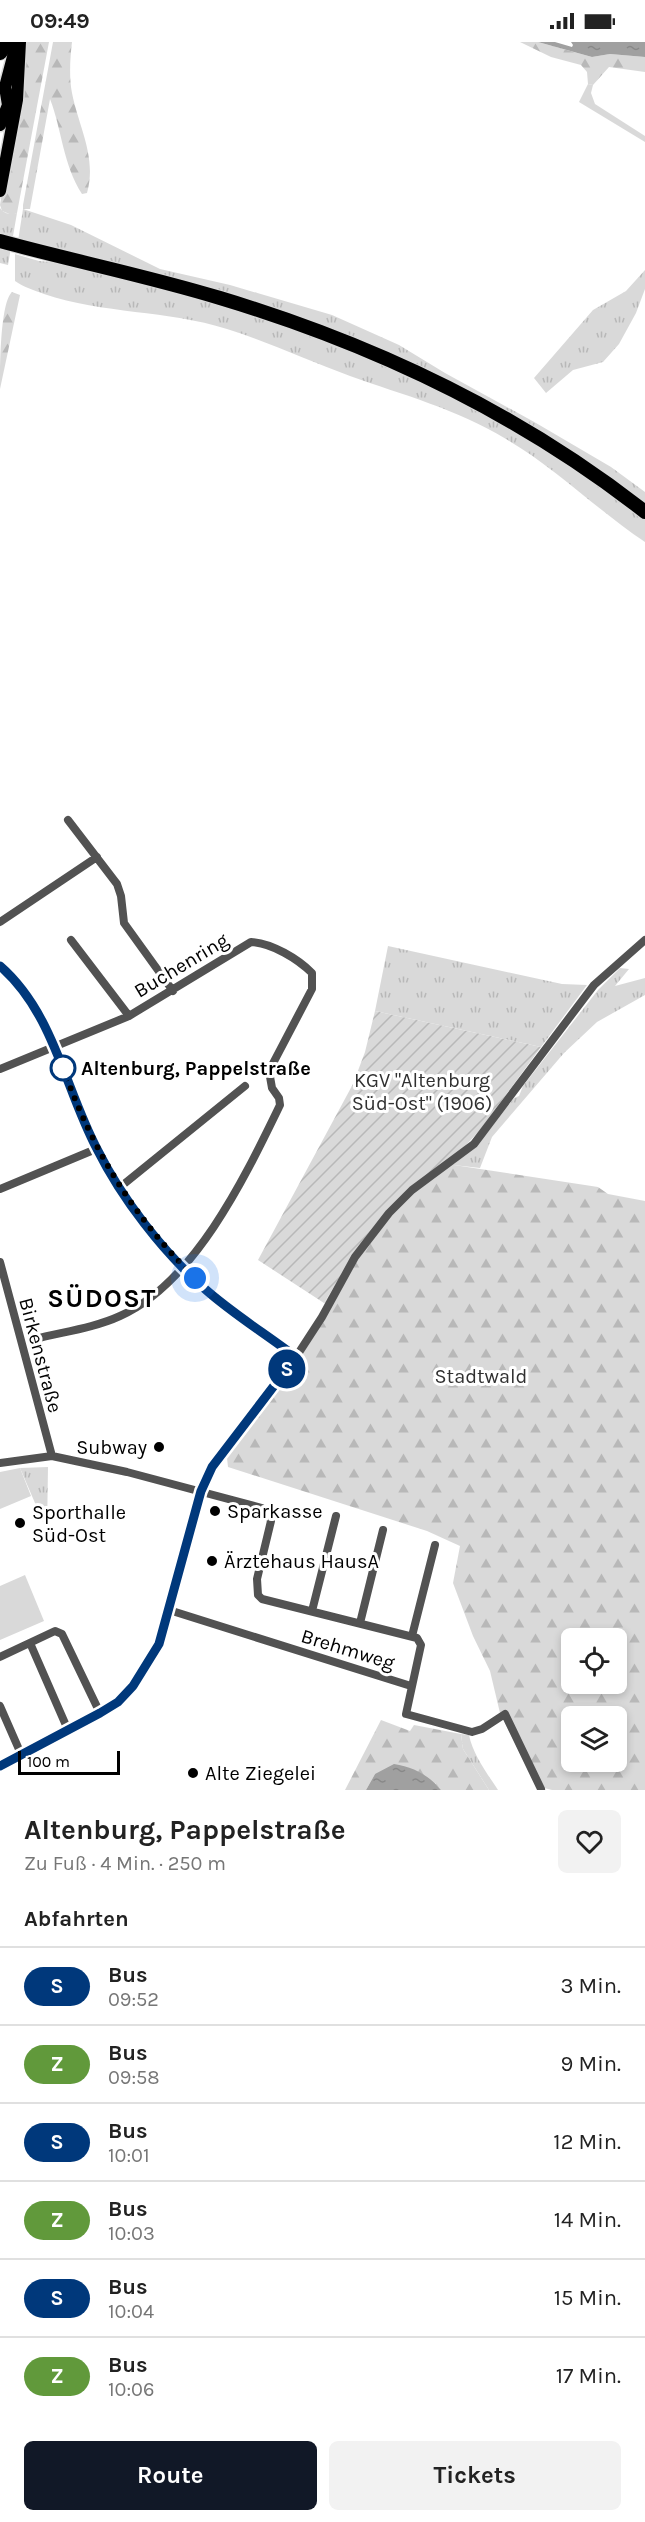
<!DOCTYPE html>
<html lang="de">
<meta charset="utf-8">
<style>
:root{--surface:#fff;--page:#f2f2f2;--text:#222;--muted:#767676;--line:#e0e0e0;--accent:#111827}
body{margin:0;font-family:Karla,sans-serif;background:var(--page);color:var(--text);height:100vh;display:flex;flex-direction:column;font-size:22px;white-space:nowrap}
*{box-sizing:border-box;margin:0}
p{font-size:20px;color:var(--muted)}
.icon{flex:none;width:33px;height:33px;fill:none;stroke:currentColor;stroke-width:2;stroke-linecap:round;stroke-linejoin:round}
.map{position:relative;height:1748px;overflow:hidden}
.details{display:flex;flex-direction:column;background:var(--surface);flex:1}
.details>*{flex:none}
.badge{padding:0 12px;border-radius:20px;font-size:21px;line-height:39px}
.controls{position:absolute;left:561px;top:1586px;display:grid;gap:12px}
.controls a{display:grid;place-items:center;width:66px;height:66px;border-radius:9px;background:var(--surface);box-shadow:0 3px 9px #0003;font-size:30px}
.scale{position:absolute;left:18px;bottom:15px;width:102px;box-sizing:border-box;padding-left:6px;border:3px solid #000;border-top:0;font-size:16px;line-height:21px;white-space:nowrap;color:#000;-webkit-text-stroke:4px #fff;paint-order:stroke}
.you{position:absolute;width:30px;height:30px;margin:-15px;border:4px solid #fff;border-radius:50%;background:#1a73e8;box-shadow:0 0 0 9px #1a73e833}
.map>.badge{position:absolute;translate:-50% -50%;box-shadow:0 0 0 3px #fff}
h2{padding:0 24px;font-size:22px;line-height:54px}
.round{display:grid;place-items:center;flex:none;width:63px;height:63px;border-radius:9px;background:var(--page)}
.headline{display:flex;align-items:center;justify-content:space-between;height:102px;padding:0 24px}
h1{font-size:28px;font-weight:700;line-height:45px}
.primary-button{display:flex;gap:12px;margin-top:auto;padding:12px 24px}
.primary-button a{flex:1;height:69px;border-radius:9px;background:var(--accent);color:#fff;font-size:24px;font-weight:700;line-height:69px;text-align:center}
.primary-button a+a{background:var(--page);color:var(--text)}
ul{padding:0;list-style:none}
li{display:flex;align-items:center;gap:18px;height:78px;padding:0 24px;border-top:2px solid var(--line)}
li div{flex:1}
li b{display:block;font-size:22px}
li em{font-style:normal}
li .badge{min-width:66px;font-weight:700;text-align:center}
.status{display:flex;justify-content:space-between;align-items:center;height:42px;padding:0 30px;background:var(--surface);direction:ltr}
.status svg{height:16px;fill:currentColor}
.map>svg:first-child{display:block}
</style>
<div class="status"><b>09:49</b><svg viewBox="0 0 49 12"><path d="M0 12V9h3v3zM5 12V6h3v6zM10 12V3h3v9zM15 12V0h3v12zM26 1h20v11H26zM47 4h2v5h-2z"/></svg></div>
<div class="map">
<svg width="645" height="1748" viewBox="0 0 645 1748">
<defs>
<pattern id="grass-tufts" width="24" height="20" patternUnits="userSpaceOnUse" patternTransform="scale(1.5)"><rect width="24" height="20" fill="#d9d9d9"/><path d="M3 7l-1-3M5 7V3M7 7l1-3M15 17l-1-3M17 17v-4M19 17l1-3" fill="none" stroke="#b8b8b8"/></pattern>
<pattern id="forest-firs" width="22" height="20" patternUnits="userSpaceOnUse" patternTransform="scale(1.5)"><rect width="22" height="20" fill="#d9d9d9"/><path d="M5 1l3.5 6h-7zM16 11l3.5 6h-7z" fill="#b8b8b8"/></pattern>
<pattern id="garden-furrows" width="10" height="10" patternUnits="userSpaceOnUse" patternTransform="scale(1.5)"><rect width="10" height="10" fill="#d9d9d9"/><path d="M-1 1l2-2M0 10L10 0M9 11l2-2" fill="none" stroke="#b8b8b8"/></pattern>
<pattern id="water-ripples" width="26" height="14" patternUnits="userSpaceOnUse" patternTransform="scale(1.5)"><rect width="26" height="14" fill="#a0a0a0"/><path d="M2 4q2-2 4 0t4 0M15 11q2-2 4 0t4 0" fill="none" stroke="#888"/></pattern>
</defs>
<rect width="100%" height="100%" fill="#fff"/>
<path fill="url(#grass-tufts)" d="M588,42L593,43L591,51L595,62L645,94V100L579,60Z
M0,166C4,172 11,173 17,171L8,223L0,221Z
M23,167L71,183L160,227L230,243L332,273L399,303L445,331L536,381L611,425L645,450V463L388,311L42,205V202L36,201L35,203L18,199Z
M15,212L39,219L64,221C203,257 334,290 462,358C527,392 585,434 645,476V500C597,468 556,426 506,397C457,367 403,353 350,334C309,319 269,300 227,287C167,268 103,272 44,252C34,248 23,245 15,239Z
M645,228V247L636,271L619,302L603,320L573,328L546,351L534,336L593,268L626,249Z
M388,904L562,942L587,943L541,1005L375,969Z
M620,926L629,927L615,944L645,936V953L597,980L564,1011L492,1095L480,1126L453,1123L487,1091L514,1056L519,1054L523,1044L598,948Z
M48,1425L47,1489L20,1426Z
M461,1692L469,1693C473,1713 487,1731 498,1748H489L463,1707Z"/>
<path fill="url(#forest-firs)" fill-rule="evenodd" d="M26,0H49L17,171L12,173L2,169L0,163Z
M53,0H72C70,16 69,36 72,51C79,86 97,115 87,151L82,152C63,123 62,88 50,57L30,167H23V163Z
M520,0H538L592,15L610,12L645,15V30L609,25L593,43L588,42L587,30L581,23L551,15Z
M12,250L20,253L0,347C0,327 0,261 12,250Z
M455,1115L454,1123L598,1145L608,1152L645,1159V1748H552L536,1744L500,1671L490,1629L473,1594L453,1541L460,1504L427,1489L228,1425L226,1407C267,1363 301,1317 331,1266L324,1261L354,1213L390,1165ZM572,1596H616V1641H572ZM572,1674H616V1719H572Z
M381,1678L410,1689L414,1683L461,1692L463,1707L489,1748H441L435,1741L375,1732L366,1748H345Z"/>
<path fill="#d9d9d9" d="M20,1426L31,1454L0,1467V1430Z
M25,1533L44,1579L0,1598V1544Z"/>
<path fill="url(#garden-furrows)" d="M375,969L541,1005L480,1088L455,1115L415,1141L354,1213L324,1261L258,1218L353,1042L365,1010Z"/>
<path fill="url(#water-ripples)" d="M538,0H555L572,5L573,3L571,0H645V15L610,12L592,15Z
M394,1722C413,1725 429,1733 441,1748H366L375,1732Z"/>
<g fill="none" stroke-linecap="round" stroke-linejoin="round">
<defs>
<path id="primary" d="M0,83L8,63L5,45L15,7
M0,149L17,58L20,0"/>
<path id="trunk" d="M0,11L9,0
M0,199C73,219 148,234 220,256C373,302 519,371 645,470"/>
</defs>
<use href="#primary" stroke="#dbdbdb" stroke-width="15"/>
<use href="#trunk" stroke="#dbdbdb" stroke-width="16"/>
<path stroke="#525252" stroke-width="8" d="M68,778L117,842L121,854L124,881L173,949
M0,880L97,815
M71,898L129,974
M0,924C54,971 65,1046 97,1108C123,1158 162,1209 205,1247C233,1272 266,1293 296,1315
M0,1027L129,974L251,900C272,901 298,917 312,931V947L269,1029L272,1046L279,1056L280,1063C246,1133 195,1241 120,1274C94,1286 62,1290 35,1297
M119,1146L245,1044
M0,1147L96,1107
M0,1220L52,1414
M0,1421L52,1414L127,1430L262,1466L267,1471L271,1479L257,1537L258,1553L262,1557L417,1596L421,1603L406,1672L472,1690L482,1687L505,1672L541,1747
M169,1568L411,1644
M312,1569L336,1474
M360,1581L383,1488
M412,1594L435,1503
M30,1601L68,1688
M0,1615L55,1589L62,1592L100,1671
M0,1664L21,1712
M0,1725L100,1671L118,1660L133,1644L159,1602L200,1449L212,1425L224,1407L296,1315L322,1275L355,1215L389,1171L412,1148L474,1102L594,943L645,898"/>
<use href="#primary" stroke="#000" stroke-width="12"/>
<use href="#trunk" stroke="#000" stroke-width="14"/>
</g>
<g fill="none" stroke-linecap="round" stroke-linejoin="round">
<defs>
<path id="line" d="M0,924C54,971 65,1047 97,1107C122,1157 163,1210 205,1247C233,1272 266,1292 296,1315L212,1425L201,1449L159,1602L133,1644L118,1660L100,1671L0,1724"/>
</defs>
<use href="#line" stroke="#fff" stroke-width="14"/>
<use href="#line" stroke="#00387b" stroke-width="9"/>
<path stroke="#000" stroke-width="6" stroke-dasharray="0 10.8" d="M63,1026C93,1109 132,1173 195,1236"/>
</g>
<circle fill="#fff" stroke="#00387b" stroke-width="3" cx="63" cy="1026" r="12"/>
<g fill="#000" stroke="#fff" stroke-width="2">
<circle cx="159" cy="1405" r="6"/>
<circle cx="215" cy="1469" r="6"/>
<circle cx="20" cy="1481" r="6"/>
<circle cx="212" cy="1519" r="6"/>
<circle cx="193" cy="1731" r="6"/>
</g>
<g text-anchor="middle" stroke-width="6" stroke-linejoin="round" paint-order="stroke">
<g font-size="20" fill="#000" stroke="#fff">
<text transform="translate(181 923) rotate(-31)" y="7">Buchenring</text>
<text transform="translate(41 1313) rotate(75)" y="7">Birkenstraße</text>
<text transform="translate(348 1607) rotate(17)" y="7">Brehmweg</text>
</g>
<g font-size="20" font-weight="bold" fill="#000" stroke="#fff" text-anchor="start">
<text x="81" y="1033">Altenburg, Pappelstraße</text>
</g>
<g font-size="20" fill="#303030" stroke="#fff">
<text x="422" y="1045">KGV "Altenburg<tspan x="422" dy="23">Süd-Ost" (1906)</tspan></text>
<text x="481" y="1341">Stadtwald</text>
</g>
<g font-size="20" fill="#000" stroke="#fff" text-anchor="start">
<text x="147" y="1412" text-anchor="end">Subway</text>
<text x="227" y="1476">Sparkasse</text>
<text x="32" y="1477">Sporthalle<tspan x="32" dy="23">Süd-Ost</tspan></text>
<text x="224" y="1526">Ärztehaus HausA</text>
<text x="205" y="1738">Alte Ziegelei</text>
</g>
<g font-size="26" font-weight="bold" letter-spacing="1.5" fill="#000" stroke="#fff">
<text x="102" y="1265">SÜDOST</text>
</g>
</g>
</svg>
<div class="controls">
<a><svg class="icon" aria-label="locate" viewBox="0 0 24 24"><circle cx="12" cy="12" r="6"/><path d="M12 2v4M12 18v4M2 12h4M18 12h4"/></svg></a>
<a><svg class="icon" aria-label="layers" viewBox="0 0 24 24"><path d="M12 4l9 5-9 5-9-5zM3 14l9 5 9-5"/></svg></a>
</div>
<div class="scale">100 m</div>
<div class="you" style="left:195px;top:1236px"></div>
<b class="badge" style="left:287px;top:1327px;background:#00387b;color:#fff">S</b>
</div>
<section class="details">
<div class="headline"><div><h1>Altenburg, Pappelstraße</h1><p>Zu Fuß · 4 Min. · 250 m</p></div><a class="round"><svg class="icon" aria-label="heart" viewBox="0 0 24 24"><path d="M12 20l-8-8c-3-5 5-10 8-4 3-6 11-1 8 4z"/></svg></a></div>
<h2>Abfahrten</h2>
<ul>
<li><span class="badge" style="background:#00387b;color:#fff">S</span><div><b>Bus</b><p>09:52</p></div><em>3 Min.</em></li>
<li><span class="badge" style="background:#61993b;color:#fff">Z</span><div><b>Bus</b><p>09:58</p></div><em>9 Min.</em></li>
<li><span class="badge" style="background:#00387b;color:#fff">S</span><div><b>Bus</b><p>10:01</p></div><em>12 Min.</em></li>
<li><span class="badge" style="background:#61993b;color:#fff">Z</span><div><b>Bus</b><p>10:03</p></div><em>14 Min.</em></li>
<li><span class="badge" style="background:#00387b;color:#fff">S</span><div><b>Bus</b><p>10:04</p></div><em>15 Min.</em></li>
<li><span class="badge" style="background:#61993b;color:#fff">Z</span><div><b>Bus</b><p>10:06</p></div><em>17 Min.</em></li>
</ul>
<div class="primary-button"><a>Route</a><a>Tickets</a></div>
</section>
